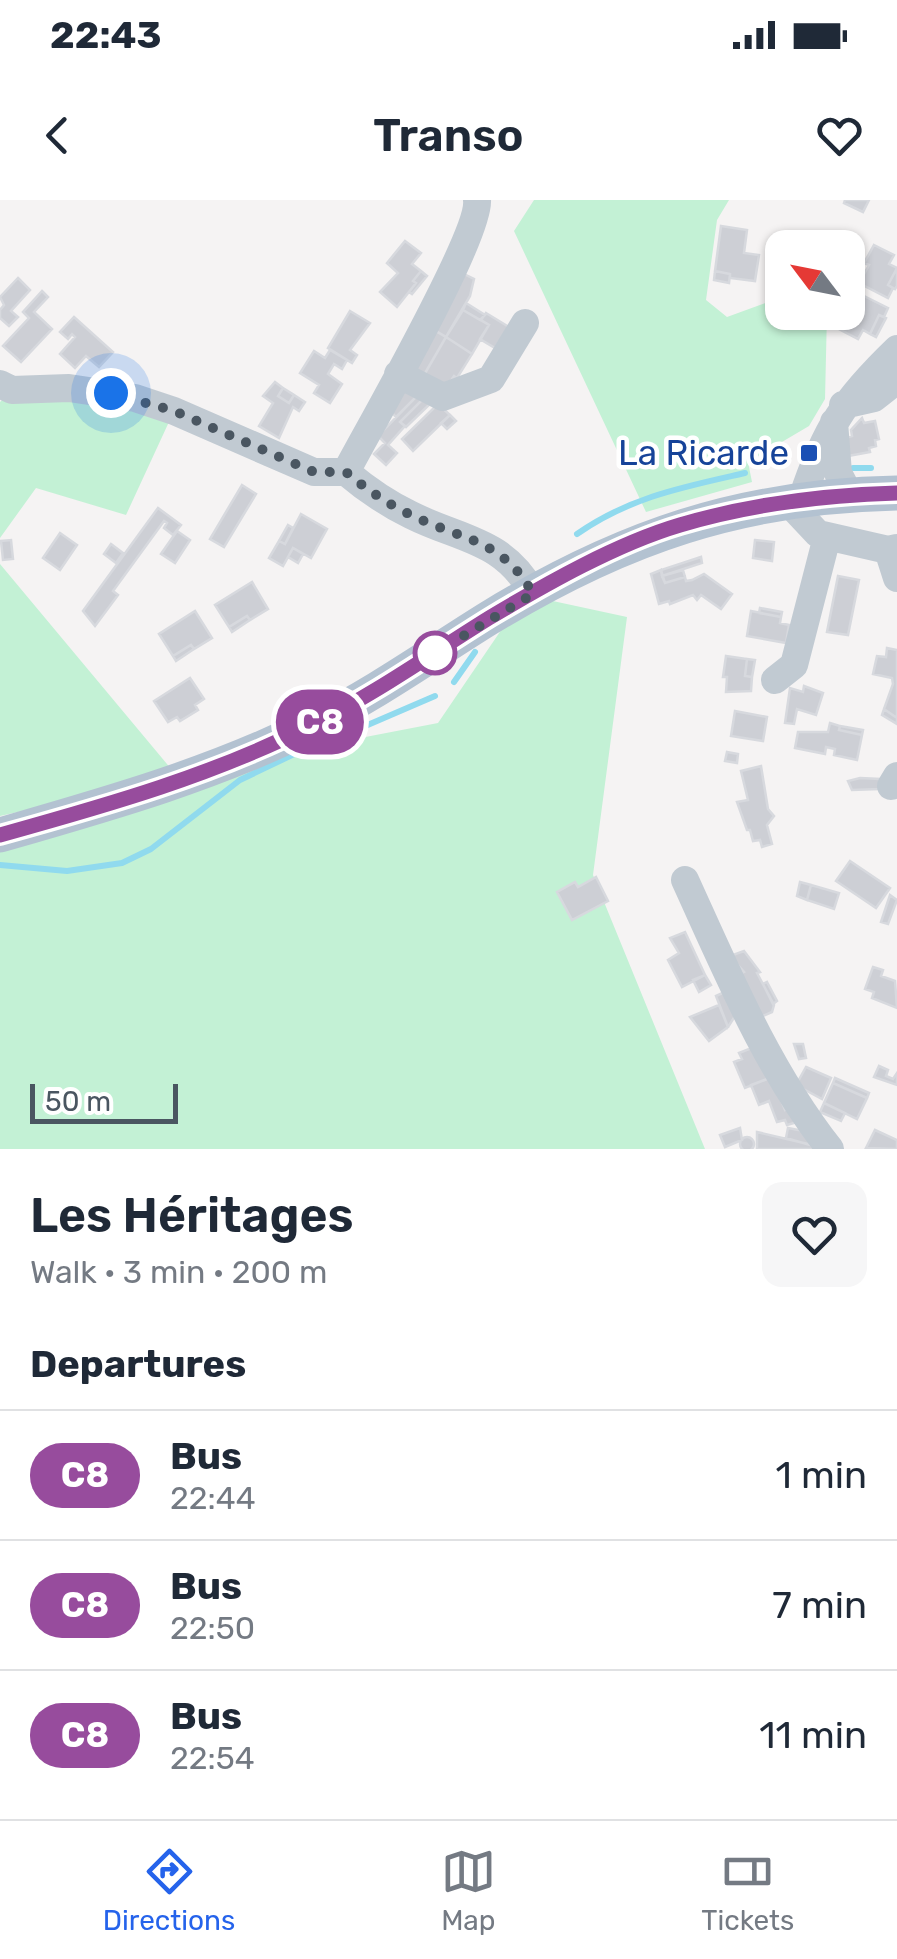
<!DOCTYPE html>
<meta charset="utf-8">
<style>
:root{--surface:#fff;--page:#f6f6f7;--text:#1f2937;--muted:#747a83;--line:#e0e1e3;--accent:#2563eb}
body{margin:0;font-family:Rubik,sans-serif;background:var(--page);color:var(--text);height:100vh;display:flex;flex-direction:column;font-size:38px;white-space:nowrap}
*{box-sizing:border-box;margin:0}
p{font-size:32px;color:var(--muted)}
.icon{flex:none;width:55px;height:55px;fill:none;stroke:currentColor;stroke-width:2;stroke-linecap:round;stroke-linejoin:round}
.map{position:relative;height:949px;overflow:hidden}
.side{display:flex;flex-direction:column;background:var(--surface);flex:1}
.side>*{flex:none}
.badge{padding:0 20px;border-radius:32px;font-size:35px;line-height:65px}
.needle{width:65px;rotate:302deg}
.fabs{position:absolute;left:765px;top:30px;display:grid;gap:20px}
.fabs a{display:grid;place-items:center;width:100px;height:100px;border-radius:20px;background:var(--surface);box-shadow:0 2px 8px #0004;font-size:50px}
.scale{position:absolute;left:30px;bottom:25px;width:148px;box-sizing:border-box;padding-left:10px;border:5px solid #4a5661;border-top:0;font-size:28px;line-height:35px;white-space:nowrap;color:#4a5661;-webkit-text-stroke:8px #fff;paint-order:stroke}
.you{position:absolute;width:50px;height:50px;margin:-25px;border:8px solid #fff;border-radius:50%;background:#1a73e8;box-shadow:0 0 0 15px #1a73e833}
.map>.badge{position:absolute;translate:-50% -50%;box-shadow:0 0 0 5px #fff}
h2{padding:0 30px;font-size:38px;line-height:90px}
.round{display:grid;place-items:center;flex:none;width:105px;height:105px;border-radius:20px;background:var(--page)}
.headline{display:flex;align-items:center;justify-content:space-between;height:170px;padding:0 30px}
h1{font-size:48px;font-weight:600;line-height:75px}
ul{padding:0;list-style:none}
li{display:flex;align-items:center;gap:30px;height:130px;padding:0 30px;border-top:2px solid var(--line)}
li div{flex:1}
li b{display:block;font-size:38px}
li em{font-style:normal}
li .badge{min-width:110px;font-weight:700;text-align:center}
.status{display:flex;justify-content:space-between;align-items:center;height:70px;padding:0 50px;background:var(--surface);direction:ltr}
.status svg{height:28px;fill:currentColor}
header{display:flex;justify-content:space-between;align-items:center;height:130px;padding:0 30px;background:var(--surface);font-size:45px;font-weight:600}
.tab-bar{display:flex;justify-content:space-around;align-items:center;height:140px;border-top:2px solid var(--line);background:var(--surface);font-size:28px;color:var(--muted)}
.tab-bar a{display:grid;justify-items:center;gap:5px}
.tab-bar .selected{color:var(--accent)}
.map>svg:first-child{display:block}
</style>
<div class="status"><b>22:43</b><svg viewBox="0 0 49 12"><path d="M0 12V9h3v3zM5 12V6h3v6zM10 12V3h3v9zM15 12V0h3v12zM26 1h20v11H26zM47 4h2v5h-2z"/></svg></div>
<header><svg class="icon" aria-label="back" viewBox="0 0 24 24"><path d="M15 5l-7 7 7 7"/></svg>Transo<svg class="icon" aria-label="heart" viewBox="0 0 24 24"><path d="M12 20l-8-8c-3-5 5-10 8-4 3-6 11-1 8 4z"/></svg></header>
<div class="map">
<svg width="897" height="949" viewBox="0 0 897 949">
<rect width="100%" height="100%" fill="#f5f3f3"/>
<path fill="#c3f1d5" d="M534,0H729L717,20L706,100L727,117L782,97V112L827,113L825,199L809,226L748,262L752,282L646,312L514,31Z
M12,190L174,211L126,315L36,288L0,338V202Z
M0,364L177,576L195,570L438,523L525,395L627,417L593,675L705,949H0V639L165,579L0,616Z"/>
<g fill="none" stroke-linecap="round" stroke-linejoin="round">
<path stroke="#90daee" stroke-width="6" d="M853,268H871
M577,334C630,297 683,287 745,273
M454,482L475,452
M0,665L67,671L122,663L151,649L240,580L315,544L356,530L435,496"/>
</g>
<path fill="#cdcfd5" stroke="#d7d9de" stroke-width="2.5" d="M845,0H869L863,12L844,3Z
M721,26L747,30L744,53L759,55L755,81L730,78V74L715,71Z
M405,41L421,53L412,64L421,71L413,81L416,83L397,107L380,92L398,73L387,63Z
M874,45L894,55L889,64L897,68L888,85L893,88L888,98L853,80L858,71L864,74L869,65L864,63Z
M897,68V86L895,89L888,85Z
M421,71L427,76L412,94L409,92L416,83L413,81Z
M715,71L730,74L729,83L714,80Z
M464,74L474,79L470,96L446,137L434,130Z
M18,78L30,90L11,111L18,117L9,126L0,118V110L4,105L0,97Z
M42,91L48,97L34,112L52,129L21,162L3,146L29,118L23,112Z
M862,95L888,108L884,117L879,115L870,134L863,130L858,139L837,128L848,112V103L856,107Z
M466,103L485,115L480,120L463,110Z
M463,110L489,125L472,154L446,137Z
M350,111L370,123L350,150L357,155L352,163L328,148Z
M486,113L509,127L495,148L480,139L489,125L481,120Z
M879,115L886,118L876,137L870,134Z
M74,117L113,152L99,167L86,156L75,168L60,154L75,137L72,134L68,139L60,132Z
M436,131L446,137L424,175L413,169Z
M446,137L472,154L457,178L454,176L446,188L424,175Z
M330,150L347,160L342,169L334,164L328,174L342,184L330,203L314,193L319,185L300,173L314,151L325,158Z
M275,182L283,188L278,196L289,203L294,195L305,202L299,211L293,207L279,238L259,226L273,203L263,196Z
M283,188L294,195L289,203L278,196Z
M403,190L420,193L396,217L386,206Z
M420,193L425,197L400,222L405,226L388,245L397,253L386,265L374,254L385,243L378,236Z
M425,197L431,203L406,227L400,222Z
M438,204L450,215L413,251L402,239Z
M450,215L456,221L447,229L441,223Z
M862,218L864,223L875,221L879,239L875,240L876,246L869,248L870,252L848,256L844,238L852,236L851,230Z
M242,285L256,294L224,347L210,339Z
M158,308L181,325L173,335L164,328L167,323L164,321L113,391L118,395L95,426L83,411Z
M301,314L327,329L311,358L293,348L283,366L269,358L279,341L285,344Z
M288,325L293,328L285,344L279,341Z
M177,331L190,340L175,363L161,354Z
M60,333L77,345L60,370L43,358Z
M11,340L13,359L3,360L1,341Z
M755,340L774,342L772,361L753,358Z
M111,344L123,353L116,363L104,354Z
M293,348L303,354L298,363L288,357Z
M701,357L702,363L662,376L661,370Z
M661,370L665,383L685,377L686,381L692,380L704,374L732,394L721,409L701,395L697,400L693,395L670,404L669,401L659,404L651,374Z
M683,370L685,377L665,383L662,376Z
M838,376L859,380L848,435L827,432Z
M252,382L268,409L250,420L247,416L229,427L215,405Z
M760,408L782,412L781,417L759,413Z
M195,411L212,438L194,449L191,445L173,456L159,434Z
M751,411L781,417L780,423L789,425L786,443L747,436Z
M247,416L250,420L232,432L229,427Z
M191,445L194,449L176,461L173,456Z
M887,448L897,450V518L884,509L893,484L892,478L873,474L877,456L886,457Z
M726,456L747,459L745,476L752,477L751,491L726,492L727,477H723Z
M747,459L755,460L752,477L745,476Z
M190,478L204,499L195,505L198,510L180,521L177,517L168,522L154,501Z
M804,486L823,493L816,515L797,509L794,524L785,523L790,488L803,492Z
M884,509L897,518V524L882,515Z
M735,511L767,517L763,541L731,536Z
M830,523L840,526L839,530L862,535L857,560L834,555L835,549L826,547L825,554L795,548L798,532H828Z
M840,526L863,530L862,535L839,530Z
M727,552L738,554L737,563L725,561Z
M761,566L768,609L774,616L767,625L772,644L762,647L760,640L753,641L750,630H747L737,602L748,600L741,571Z
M860,578L880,579L879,589L852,590L848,581Z
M850,661L890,688L876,708L836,681Z
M596,677L608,701L572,720L557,692L575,682L578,687Z
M800,682L811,685L807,700L797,696Z
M811,685L839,693L834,709L807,700Z
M890,695L897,700L888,724L881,722Z
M685,732L705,775L682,787L668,760L679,753L670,738Z
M744,751L760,772L757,773L774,805L772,812L756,819L735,777L744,772L730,756Z
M873,767L883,770L881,776L895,781L897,808L872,798L874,792L865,789Z
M705,775L711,785L699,792L693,780Z
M767,782L777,801L773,804L763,784Z
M731,789L737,813L728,827L716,796Z
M719,805L728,827L709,841L690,817Z
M794,844H803L806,858L799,859Z
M759,845L772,877L745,888L734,862L742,859L739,853Z
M879,866L888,870L886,876L893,879L897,873V885L874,877Z
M806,867L831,878L822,899L796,885Z
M772,877L785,910L793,906L801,921L787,925L785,920L777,922L769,901L759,905L751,885Z
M835,878L869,893L867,898L833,883Z
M833,883L867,898L857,919L824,903Z
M824,903L845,913L841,921L820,912Z
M740,928L742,940L725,947L720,935Z
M788,928L809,932L813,946L786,938Z
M875,930L897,940V949L866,948Z
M757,932L808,944L813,946L812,949H757Z
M740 944a7 7 0 1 1 14 0a7 7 0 1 1-14 0Z"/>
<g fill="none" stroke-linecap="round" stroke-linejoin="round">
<path stroke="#c1cad2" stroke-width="28" d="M477,0C481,35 369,228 346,272C366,289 388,304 411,315C461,340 503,339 533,393
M398,174L443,197L491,179L525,123
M0,184L12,190L69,188L135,198L174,211L314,272H346
M843,205L874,198L897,180
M834,222L838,273L849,294
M802,299C825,229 844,200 897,149
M787,301L818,334L888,350L897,348
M888,350L897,378
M775,480L794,465L827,337
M891,586L897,576
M685,680C727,772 767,869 830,949"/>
<path stroke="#b3c2d1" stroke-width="35" d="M0,635C108,604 214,574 314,524C375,494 431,454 489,418C622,337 741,296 897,293"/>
</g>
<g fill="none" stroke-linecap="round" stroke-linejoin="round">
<defs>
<path id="line" d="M0,635C108,605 214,575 314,524C375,494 431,454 489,418C546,384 616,344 680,325C751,304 824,295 897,293"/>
</defs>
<use href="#line" stroke="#fff" stroke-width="22"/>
<use href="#line" stroke="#974c9d" stroke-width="15"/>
<path stroke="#4a5661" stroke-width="10" stroke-dasharray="0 18" d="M111,193L174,211L314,272H346C366,289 388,304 411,315C461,340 503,339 533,394L435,453"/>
</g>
<rect fill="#1a4fb4" stroke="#fff" stroke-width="4" x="799" y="243" width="20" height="20" rx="5"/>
<circle fill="#fff" stroke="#974c9d" stroke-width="5" cx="435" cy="453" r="20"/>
<g text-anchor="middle" stroke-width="9" stroke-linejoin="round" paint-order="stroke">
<g font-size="35" fill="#164399" stroke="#fff" text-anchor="end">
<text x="789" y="265">La Ricarde</text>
</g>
</g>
</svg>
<div class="fabs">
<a><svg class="needle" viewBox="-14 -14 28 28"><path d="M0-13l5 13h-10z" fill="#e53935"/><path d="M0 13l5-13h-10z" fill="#747a83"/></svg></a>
</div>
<div class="scale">50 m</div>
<div class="you" style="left:111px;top:193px"></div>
<b class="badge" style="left:320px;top:522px;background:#974c9d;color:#fff">C8</b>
</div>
<section class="side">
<div class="headline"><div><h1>Les Héritages</h1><p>Walk · 3 min · 200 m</p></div><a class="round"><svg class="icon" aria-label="heart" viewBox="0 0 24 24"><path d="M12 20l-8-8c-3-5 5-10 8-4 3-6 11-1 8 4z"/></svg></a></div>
<h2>Departures</h2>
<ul>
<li><span class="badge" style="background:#974c9d;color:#fff">C8</span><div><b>Bus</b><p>22:44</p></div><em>1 min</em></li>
<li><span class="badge" style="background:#974c9d;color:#fff">C8</span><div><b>Bus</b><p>22:50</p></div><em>7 min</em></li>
<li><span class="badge" style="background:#974c9d;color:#fff">C8</span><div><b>Bus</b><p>22:54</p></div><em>11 min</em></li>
</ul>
</section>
<nav class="tab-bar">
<a class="selected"><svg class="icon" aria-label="directions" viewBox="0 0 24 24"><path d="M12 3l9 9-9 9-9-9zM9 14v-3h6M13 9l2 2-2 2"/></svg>Directions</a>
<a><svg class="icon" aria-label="map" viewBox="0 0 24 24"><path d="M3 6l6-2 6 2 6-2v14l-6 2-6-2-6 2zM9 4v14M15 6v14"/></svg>Map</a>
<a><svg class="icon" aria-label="tickets" viewBox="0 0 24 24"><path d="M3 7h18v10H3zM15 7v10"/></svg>Tickets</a>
</nav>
